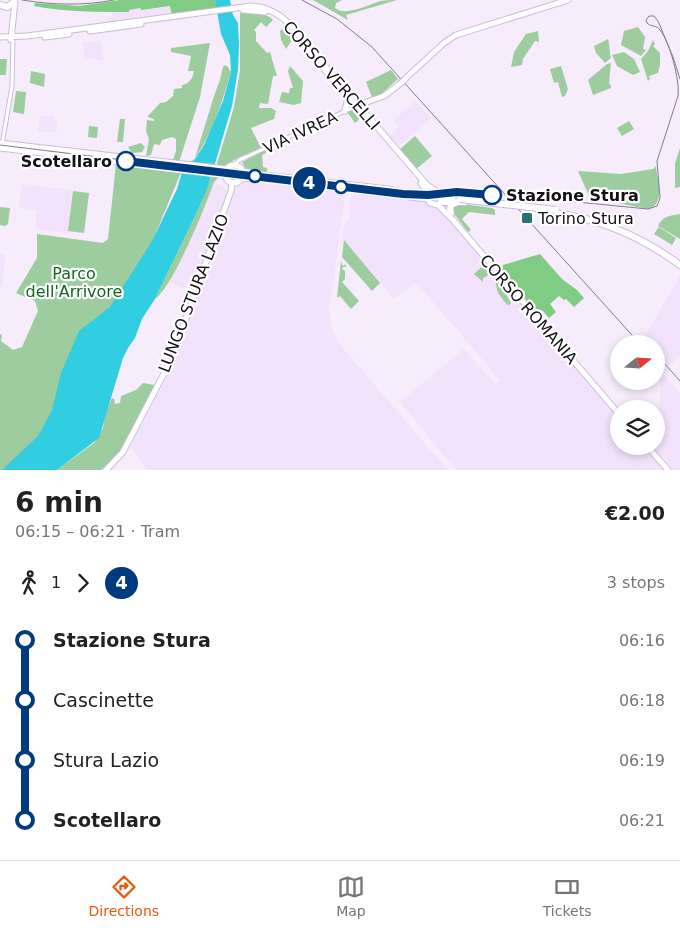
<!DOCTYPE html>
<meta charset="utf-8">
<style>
:root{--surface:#fff;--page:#f2f2f2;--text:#222;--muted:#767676;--line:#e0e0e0;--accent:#ea580c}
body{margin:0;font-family:"DejaVu Sans",sans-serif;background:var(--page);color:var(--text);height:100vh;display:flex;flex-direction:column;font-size:19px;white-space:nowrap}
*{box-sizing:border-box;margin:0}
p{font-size:16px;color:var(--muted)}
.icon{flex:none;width:28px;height:28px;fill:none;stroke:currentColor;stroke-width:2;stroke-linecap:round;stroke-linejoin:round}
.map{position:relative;height:470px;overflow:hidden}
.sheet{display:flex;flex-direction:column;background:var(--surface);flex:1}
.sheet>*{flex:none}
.badge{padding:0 10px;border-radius:16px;font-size:18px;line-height:32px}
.needle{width:32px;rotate:72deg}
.fabs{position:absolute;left:610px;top:335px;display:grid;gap:10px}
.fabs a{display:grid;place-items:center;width:55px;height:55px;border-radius:50%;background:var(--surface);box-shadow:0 2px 8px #0003;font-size:25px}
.map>.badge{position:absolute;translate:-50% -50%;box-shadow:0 0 0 2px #fff}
.legs{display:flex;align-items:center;gap:8px;height:55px;padding:0 15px;font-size:16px}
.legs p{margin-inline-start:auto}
.overview{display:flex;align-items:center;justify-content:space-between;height:85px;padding:0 15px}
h1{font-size:28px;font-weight:700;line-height:38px}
ul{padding:0 15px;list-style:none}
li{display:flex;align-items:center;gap:18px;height:60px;font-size:19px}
li i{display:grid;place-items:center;width:8px;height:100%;margin:0 6px;background:currentColor}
li i::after{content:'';width:12px;height:12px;margin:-6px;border:4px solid;border-radius:50%;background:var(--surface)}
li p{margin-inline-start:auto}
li:first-child i{background:linear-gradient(#0000 50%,currentColor 0)}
li:last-child i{background:linear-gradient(currentColor 50%,#0000 0)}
.tabs{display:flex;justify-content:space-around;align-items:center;height:70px;border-top:1px solid var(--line);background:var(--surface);font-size:14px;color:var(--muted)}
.tabs a{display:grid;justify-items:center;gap:2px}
.tabs .current{color:var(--accent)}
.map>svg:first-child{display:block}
</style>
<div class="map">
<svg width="680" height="470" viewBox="0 0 680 470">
<rect width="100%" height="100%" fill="#f6ecfc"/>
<path fill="#f2e2fc" d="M171,6L172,13L108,22V18L112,17V12H128V10L140,8L141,10Z
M100,41L103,60L85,58L83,43Z
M415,101L431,118L399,146L390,136L399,127L394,120Z
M40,115L55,117L54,120H58L56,133L38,131Z
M214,181L228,191L192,291L169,282L194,230Z
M244,181L345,193L332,295L331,296L329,307L330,318L332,329L340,345L448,470H148L130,447L174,363L237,185Z
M22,184L72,190L68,233L36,229V210L19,207Z
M357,193L423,201L431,208H442L468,237L463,242L469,239L619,414V446H647L668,470H456L400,402L464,349L495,384L500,380L416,282L394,299L342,237L345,222L349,219L350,198Z
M0,254L5,255L2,287L0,286Z
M680,276V357L668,366L656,351V344H650L644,337Z
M661,373L680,393V470H673L652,446H656V413L660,406V398L661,386L658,377Z"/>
<path fill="#9dcc9e" d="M313,0H342L336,3L335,8C347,17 369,4 381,1C386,0 392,0 397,0L346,15L348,20Z
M248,12C256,13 267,13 273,20L266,27L261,22L254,30L256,32V41L267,53L270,52L277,76H273L268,104L260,103L259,108H271L276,111L274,119L251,128L261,148C251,152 230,160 224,168L216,167L234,107L240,70V13Z
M285,27L294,37L286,49L281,40L280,31Z
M638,27L645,37L643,49L646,50L641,56L621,45L624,31Z
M538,31L539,42L535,41L523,59L522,65L511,67L514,52L526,34Z
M608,39C610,46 609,51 611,58L605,63L596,53L594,46Z
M653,40L655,44L653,46L660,53V65L658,73L649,76L650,79L648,81L641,59L648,51Z
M210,43L200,97L179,162L173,160L176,151V139L172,137L162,140L160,145L154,144L151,155L146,156L149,139L146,131L147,120L154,121V119L148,117V116L160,103L166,102L173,96L174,89L182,88V85C189,84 193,78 194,71H188L191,56L171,52V48Z
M624,52L634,59L640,72L633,75L617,66L612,55Z
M0,59H7L6,75H0Z
M611,63L609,84L611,85V88L593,95L588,80L607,64Z
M225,65L228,67L231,72C222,102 213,132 195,158L214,96L220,80L223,67Z
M290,66L303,81L301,103L294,105L279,102L282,92L289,93L290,88H293L288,71Z
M561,66L568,89L565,96L562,97L558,82L554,83L550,69Z
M391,70L398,79L381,94L372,97L366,82Z
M31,71L45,74L44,87L30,83Z
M16,91L26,92L24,114L13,112Z
M355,108L362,117L355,123L347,112Z
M120,119H125L123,142H117Z
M629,121L634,129L622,136L617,128Z
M89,126L98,127L97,138L88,137Z
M415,136L432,156L415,170L399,150Z
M141,143L145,147L142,152L132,153L128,147Z
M680,148V187L675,188V163Z
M266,150V153L262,155L263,167L267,168V173L247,171L242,162Z
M116,164L182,170L152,242L57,392L42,450L30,470H0V334L2,335L1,341L13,350L22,347L38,311L35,301L16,293L37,258V234L103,243L108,239Z
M656,166C657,180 666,202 649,209L590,198L578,171L621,174L653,169Z
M212,175L219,177L214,182C206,205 173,287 155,299L198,210Z
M73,191L89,193L84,233L68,231Z
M457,203L492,208L495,210V215L469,212L462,219L471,230L468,232L452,211V205Z
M0,207L10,208L8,224L5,226L0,225Z
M680,214V239L658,226C662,216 670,216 680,214Z
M659,227L676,238L672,245L654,234Z
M344,240L380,283L372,291L342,257Z
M341,261L342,265L344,266L345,264L346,265V267H343L342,269L345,271V279L342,282L359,301L351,309L340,296L337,298Z
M484,265L490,271L487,276L483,278V282L474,274Z
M494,277C503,285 505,294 511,303L508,306V302L507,305L498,293Z
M143,383L155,385L118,454L101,470H57L94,443L103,428L105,414L112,398L114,399L115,404L120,403L121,396L136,390Z"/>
<path fill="#81cc84" d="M120,0H215L217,8L172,15L170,6L141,10L140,8L129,10V12C98,12 65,12 34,6L35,3L79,6Z
M540,254L562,279L577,290L584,298L574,307L566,299L564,300L559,296L550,304L556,312L549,318L542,310L538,314L501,270L503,265Z"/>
<path fill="#31cee2" d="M215,0H230L233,15L238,23L239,45L238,70L232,106L214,167L207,189L198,210L155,299L142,319L135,338L128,348L123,358L99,438L57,470H2L38,436L52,410L61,373L79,331L110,307L152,241L177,189L185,162L192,161L195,159L204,145L223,101L231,72L230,55L221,34Z"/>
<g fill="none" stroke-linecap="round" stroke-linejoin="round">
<defs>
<path id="minor" d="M2,145L12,86L13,41
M235,165L239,160L246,157L356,106"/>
<path id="major" d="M243,10L265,12
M90,31L141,24
M0,37L27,36L251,6C266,7 279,13 289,24L426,184L440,194L441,202L438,205
M45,37L69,34
M11,40L15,1
M324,69L339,87
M407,77L444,43L456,35L568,0
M358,105L384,96L401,83
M345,111L348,97
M0,143L227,169
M0,148L225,175
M225 174a9 9 0 1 1 18 0a9 9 0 1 1-18 0Z
M243,171L263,175L388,189L417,195
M242,178L263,179L427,199
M421,183L428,193
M427,196L430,203L438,205
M438,205L453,220L619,414
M647,446L668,470
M106,470L123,452L172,358L231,191L232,182"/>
<path id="highway" d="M0,5L7,7L14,2
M441,196L452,198
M441,202H465
M451,213L450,209L451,205L457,202
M555,213C602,219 642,237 680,265"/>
</defs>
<use href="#minor" stroke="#ccbdd6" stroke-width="5"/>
<use href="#major" stroke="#ccbdd6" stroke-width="7"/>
<use href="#highway" stroke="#ccbdd6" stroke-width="8"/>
<use href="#minor" stroke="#fff" stroke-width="3"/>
<use href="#major" stroke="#fff" stroke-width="5"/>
<use href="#highway" stroke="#fff" stroke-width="6"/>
<path stroke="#857d8a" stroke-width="1" d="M0,145L403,194
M556,200L648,209L657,206L660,198L657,161L678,96C680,81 670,42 660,30C657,25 651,27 647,23L646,20L649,16H654L658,21L673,57L680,79"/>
<path stroke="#857d8a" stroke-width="1" d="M22,0C53,5 83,6 114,0
M302,0L337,19L372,47L640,344
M656,354L680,381"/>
<defs>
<path id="major-bridge" d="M401,83L407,77"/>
<path id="highway-bridge" d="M460,199L555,210"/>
</defs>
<use href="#major-bridge" stroke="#ccbdd6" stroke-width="7" stroke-linecap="butt"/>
<use href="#highway-bridge" stroke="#ccbdd6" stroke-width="8" stroke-linecap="butt"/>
<use href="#major-bridge" stroke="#fff" stroke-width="5"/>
<use href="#highway-bridge" stroke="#fff" stroke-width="6"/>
</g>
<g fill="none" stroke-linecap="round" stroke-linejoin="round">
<defs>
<path id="line-1" d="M126,161L403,194L428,195L457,192L492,195"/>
</defs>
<use href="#line-1" stroke="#fff" stroke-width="11"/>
<use href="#line-1" stroke="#003b80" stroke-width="8"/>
</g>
<g fill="#fff" stroke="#003b80" stroke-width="2.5">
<circle cx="126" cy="161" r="9"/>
<circle cx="255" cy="176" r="6"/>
<circle cx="341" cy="187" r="6"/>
<circle cx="492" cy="195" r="9"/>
</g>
<rect fill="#277272" stroke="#fff" stroke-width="2" x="521" y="212" width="12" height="12" rx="2.5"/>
<g text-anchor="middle" stroke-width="4.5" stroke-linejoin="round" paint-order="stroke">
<g font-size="16" fill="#150f18" stroke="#fff">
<text transform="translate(332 75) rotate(49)" y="6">CORSO VERCELLI</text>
<text transform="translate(300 132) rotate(-25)" y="6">VIA IVREA</text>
<text transform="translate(193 293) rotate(-69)" y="6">LUNGO STURA LAZIO</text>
<text transform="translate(529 309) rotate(49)" y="6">CORSO ROMANIA</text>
</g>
<g font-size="16" font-weight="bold" fill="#150f18" stroke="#fff" text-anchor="end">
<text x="112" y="167">Scotellaro</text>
<text x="506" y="201" text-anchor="start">Stazione Stura</text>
</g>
<g font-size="16" fill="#150f18" stroke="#fff" text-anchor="start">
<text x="538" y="224">Torino Stura</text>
</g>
<g font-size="16" fill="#156422" stroke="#fff">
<text x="74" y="279">Parco<tspan x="74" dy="18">dell'Arrivore</tspan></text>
</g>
</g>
</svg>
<div class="fabs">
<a><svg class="needle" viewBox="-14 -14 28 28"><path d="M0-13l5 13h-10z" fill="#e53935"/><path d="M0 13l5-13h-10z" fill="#767676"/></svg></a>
<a><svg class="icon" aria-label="layers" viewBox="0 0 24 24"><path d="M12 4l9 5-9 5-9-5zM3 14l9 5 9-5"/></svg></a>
</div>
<b class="badge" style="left:309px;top:183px;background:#003b80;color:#fff">4</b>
</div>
<section class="sheet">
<div class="overview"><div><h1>6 min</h1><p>06:15 – 06:21 · Tram</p></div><b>€2.00</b></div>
<div class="legs"><svg class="icon" aria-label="walk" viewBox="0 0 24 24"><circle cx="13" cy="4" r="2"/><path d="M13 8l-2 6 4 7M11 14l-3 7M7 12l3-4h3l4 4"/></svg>1<svg class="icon" aria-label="forward" viewBox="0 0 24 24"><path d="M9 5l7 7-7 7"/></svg><b class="badge" style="background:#003b80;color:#fff">4</b><p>3 stops</p></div>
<ul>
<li><i style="color:#003b80"></i><b>Stazione Stura</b><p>06:16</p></li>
<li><i style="color:#003b80"></i><span>Cascinette</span><p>06:18</p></li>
<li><i style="color:#003b80"></i><span>Stura Lazio</span><p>06:19</p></li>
<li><i style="color:#003b80"></i><b>Scotellaro</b><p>06:21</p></li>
</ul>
</section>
<nav class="tabs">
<a class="current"><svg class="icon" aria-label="directions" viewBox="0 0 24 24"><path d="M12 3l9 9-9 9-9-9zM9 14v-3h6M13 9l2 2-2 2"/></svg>Directions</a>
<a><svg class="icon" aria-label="map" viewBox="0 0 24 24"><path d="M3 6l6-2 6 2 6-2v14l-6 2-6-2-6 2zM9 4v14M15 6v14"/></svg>Map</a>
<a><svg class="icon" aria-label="tickets" viewBox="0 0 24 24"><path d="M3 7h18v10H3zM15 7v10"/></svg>Tickets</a>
</nav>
